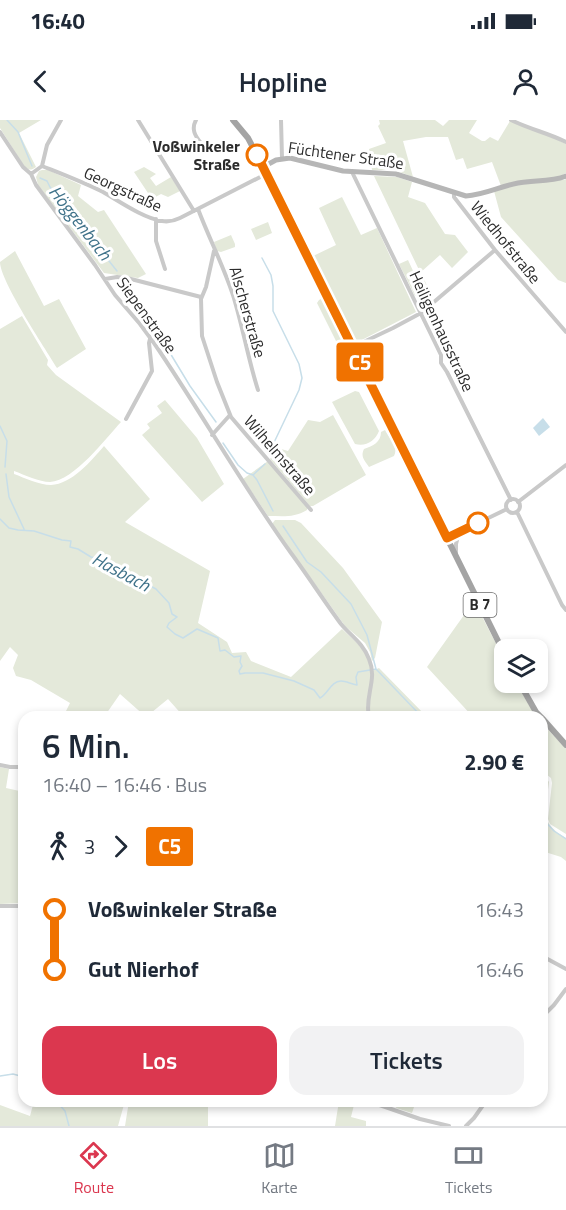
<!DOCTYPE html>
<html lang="de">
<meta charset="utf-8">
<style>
:root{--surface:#fff;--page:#f2f2f3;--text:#1f2937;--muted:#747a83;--line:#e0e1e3;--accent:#db374f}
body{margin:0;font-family:"Titillium Web",sans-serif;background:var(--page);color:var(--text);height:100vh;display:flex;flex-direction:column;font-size:22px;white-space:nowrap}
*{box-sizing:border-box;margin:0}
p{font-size:20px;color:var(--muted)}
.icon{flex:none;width:33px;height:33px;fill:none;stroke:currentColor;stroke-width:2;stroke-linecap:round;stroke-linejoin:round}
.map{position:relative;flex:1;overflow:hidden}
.sheet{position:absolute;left:18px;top:591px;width:530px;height:396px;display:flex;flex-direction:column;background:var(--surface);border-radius:18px;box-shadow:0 3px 9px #0003}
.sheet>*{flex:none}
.badge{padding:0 12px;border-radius:4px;font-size:21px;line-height:39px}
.fabs{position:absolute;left:494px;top:519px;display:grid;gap:12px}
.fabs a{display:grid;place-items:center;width:54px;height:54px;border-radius:12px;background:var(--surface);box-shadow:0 3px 9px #0003;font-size:30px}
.map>.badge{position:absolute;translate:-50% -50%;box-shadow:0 0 0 3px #fff}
.legs{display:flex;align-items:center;gap:9px;height:66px;padding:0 24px;font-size:20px}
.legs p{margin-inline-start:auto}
.head{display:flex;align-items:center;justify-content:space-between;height:102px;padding:0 24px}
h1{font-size:33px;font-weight:600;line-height:45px}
.button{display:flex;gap:12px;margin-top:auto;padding:12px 24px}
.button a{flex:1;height:69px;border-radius:18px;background:var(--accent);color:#fff;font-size:24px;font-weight:600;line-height:69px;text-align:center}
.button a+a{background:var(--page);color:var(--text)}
ul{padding:0 24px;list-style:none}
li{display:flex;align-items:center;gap:21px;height:60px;font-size:22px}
li i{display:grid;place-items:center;width:9px;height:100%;margin:0 8px;background:currentColor}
li i::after{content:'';width:15px;height:15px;margin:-8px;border:4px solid;border-radius:50%;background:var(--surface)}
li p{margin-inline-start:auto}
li:first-child i{background:linear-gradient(#0000 50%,currentColor 0)}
li:last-child i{background:linear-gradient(currentColor 50%,#0000 0)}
.status{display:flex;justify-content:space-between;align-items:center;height:42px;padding:0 30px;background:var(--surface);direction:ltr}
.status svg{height:16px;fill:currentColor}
header{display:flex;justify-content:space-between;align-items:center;height:78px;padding:0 24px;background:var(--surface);font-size:27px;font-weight:600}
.tabs{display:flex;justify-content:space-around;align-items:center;height:84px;border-top:2px solid var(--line);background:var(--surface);font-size:16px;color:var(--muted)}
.tabs a{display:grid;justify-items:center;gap:3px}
.tabs .active{color:var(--accent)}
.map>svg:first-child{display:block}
</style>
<div class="status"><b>16:40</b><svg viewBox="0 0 49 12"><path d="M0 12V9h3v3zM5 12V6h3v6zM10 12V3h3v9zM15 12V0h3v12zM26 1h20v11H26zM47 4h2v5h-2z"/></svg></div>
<header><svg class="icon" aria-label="back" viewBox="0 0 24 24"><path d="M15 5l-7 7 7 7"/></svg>Hopline<svg class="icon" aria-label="person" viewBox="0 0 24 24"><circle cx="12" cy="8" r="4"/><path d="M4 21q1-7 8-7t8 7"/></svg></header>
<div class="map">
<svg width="566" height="1006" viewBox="0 0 566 1006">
<rect width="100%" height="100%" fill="#fff"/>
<path fill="#e4e9da" d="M0,0H41L19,13L36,47C30,51 29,50 24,46L0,8Z
M379,0H435L443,6L449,0H477L469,13L482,21H485L490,17L498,21L510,1L548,15L566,24V53L559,57L501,66L492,42L467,49L463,38L456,40L448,17H426L403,21L413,57L395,50H372L369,29L386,23L378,6L380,4Z
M144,47L156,54L150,58L156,66L171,57L180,71L168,77L161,74L152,79L134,52Z
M42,50H48L81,65L78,76L98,92L104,90L146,154L138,158L104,153L38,65L36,57L39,51Z
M374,56L397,57L412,62L408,77L425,83L445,114L455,115L468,132L452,148L440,135L421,152L428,168L415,176L399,144L408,140L415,155L420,152Z
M566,58V163L558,160L501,97L494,71L509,66L560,60H565Z
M342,77L361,115L377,108L416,192L354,224L311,137L336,125L319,88Z
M268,102L272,113L256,120L251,109Z
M231,115L235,124V127L221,132L217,131L214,122Z
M15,131L44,186L59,179L86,229L57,248C45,228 0,161 0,142Z
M324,177L348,227L341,231L317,183L319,180Z
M22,196L48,240L47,245L56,255L121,302C106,318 74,361 50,362C39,362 25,355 14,351V354C25,358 39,365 51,365C72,364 91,341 104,326L150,379L125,402L210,451L198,503L227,522L232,533L246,532L251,541L291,557L342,509C357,523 367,530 372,551L379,548L427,597H184L168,579L146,597L120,574L104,597H63L70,583L31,560L16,556L13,548L18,535L10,527L0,541V209Z
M355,271L359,272L379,311C375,321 366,327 355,324L332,282Z
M165,280L197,318L224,364L202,382L142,315L150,308L147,304L162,293L157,286Z
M333,295L366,355L313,386H310L270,339L278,328L288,331L308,300L320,302Z
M385,310C389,318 399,327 394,336L369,347C365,341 360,337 364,329C373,326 381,322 381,312Z
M268,341L307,387V390C294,398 283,396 268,396L243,359Z
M275,400H295L301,403L343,448L382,502L375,538L372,541L370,532L365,523L345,506L272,404Z
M474,481L504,539V562L516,563L536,597H473L427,547Z
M542,603L566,629V714L550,704L548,699L552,663L551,658L542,651Z
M0,647L9,649L6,668L24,672V783L0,784Z
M542,655L547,659L549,662C546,690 538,702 566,718V741L561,737L542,731Z
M34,981H125L118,1006H0V985L30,996Z
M129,981H193L208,987V1006H125Z
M339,981H355L351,997L366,1001V1006H335Z
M399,981H416L412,993L396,988Z"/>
<path fill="#c7dee9" d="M543,298L550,307L539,316L533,308Z"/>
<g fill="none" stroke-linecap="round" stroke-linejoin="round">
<path stroke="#c7dee9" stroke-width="1.5" d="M7,0L18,12L32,46
M40,58L47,61L50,67L117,151
M262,138L271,155L273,166V191L299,244L302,258L299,270L269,333
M121,162C121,174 133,176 140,184C147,192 151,203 156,211
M167,228L190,266L216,302
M0,306L7,321L5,347
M223,323L238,345L247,353L253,355L257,360L273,391
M6,354L9,377L24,409
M253,355L265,344
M0,399L9,408L18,410L34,411L62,420L71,421L70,427L78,429L91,437L104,440L111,445L156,469L169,483L172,494L177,497L169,503L167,507L175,514L183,518L197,509L218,518L220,531L225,530L234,537L241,536L240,542L242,546L239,551L240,554L245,553H263L294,561L314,570L320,578C328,574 331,561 341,561C346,561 351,564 357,565L356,557L358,552L376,549
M283,406L307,442L321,452L351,484L367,515L376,549L422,597
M542,698L554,711L566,719
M0,956L13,954L24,957
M56,981L65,991L69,1006"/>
<path stroke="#c9c9c9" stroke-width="4" d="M138,0L194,91
M196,0C191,9 195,16 201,23
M281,0L282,38
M511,0C529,9 548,13 566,22
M0,12L23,47L31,54L36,65L95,145L115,175L140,204L154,223C201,292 242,365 291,433C308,456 324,481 341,504C351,516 363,523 369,539C378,560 364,576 369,597
M42,46C62,54 83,62 103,72C119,81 143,98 162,101C168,102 174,101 180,98L266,54
M42,46L47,25L61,0
M352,52L441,235V243L447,252L511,380
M31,54L42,46
M454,73V77L495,130L566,212
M198,89C209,118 223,145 233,175C243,207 248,239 258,270
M156,99V121L165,149
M214,131L206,167L201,179L202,216L217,262L231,297L311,390
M105,159L117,157L127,158L201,177
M353,227L393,208L421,193L495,130
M126,299L152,251L149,223L150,219
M212,315L230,295
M506 386a7 7 0 1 1 14 0a7 7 0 1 1-14 0Z
M518,382L566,345
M517,392L562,485L566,490
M447,418L507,389
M456,434V424L459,412
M0,645L10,647H24
M0,786H24
M542,836L566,849
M542,897L554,885L566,869
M368,981L420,999L449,1006
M466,1006L474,998L486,981"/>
<path stroke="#b6b6b6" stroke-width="5" d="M263,47L276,40L290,38L343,51L396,54L466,76C484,75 501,66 518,63C534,60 551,62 566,56"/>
<path stroke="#a4a4a4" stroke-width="6" d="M233,0L248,18L257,35L504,533
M519,562L536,592L541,597
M542,598L566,625"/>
</g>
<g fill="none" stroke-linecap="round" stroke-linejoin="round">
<defs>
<path id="line-1" d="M257,35L447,418L478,403"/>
</defs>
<use href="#line-1" stroke="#fff" stroke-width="14"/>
<use href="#line-1" stroke="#f07200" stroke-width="9"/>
</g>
<g fill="#fff" stroke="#f07200" stroke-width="3">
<circle cx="257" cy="35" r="10"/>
<circle cx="478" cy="403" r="10"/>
</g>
<g text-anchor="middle" stroke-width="6" stroke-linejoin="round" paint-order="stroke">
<rect fill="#fff" stroke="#6b6b6b" stroke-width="1.5" x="463.5" y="473" width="33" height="24" rx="4.5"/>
<g font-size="15" font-weight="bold" fill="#2c2c2c">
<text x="480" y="490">B 7</text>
</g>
<g font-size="16" font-weight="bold" fill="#2c2c2c" stroke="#fff" text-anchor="end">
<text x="240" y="32">Voßwinkeler<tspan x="240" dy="18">Straße</tspan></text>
</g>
<g font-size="16" fill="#2c2c2c" stroke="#fff">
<text transform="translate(346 35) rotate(8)" y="6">Füchtener Straße</text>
<text transform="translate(123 69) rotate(25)" y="6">Georgstraße</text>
<text transform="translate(506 122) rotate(51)" y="6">Wiedhofstraße</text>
<text transform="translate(248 192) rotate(74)" y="6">Alscherstraße</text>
<text transform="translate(147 195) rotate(54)" y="6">Siepenstraße</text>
<text transform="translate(442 211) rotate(65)" y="6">Heiligenhausstraße</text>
<text transform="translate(280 335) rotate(49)" y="6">Wilhelmstraße</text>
</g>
<g font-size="18" font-style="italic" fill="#3f7289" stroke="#fff">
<text transform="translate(80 103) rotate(52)" y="6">Höggenbach</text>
<text transform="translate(121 452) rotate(28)" y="6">Hasbach</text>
</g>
</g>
</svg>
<div class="fabs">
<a><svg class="icon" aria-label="layers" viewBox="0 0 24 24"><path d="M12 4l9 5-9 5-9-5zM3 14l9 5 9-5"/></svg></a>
</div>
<b class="badge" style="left:360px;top:242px;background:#f07200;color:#fff">C5</b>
<section class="sheet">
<div class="head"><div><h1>6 Min.</h1><p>16:40 – 16:46 · Bus</p></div><b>2.90 €</b></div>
<div class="legs"><svg class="icon" aria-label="walk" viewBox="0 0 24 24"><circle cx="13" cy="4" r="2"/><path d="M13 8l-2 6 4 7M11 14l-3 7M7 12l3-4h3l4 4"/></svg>3<svg class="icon" aria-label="forward" viewBox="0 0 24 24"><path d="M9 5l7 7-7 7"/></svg><b class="badge" style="background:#f07200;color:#fff">C5</b></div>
<ul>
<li><i style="color:#f07200"></i><b>Voßwinkeler Straße</b><p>16:43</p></li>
<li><i style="color:#f07200"></i><b>Gut Nierhof</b><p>16:46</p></li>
</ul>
<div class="button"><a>Los</a><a>Tickets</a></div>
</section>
</div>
<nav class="tabs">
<a class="active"><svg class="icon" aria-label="directions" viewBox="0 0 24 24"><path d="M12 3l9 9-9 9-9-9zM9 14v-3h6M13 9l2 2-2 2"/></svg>Route</a>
<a><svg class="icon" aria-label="map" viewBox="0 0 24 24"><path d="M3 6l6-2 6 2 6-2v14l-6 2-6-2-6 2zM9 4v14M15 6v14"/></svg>Karte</a>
<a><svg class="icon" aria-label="tickets" viewBox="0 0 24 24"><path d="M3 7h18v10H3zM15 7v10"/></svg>Tickets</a>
</nav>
